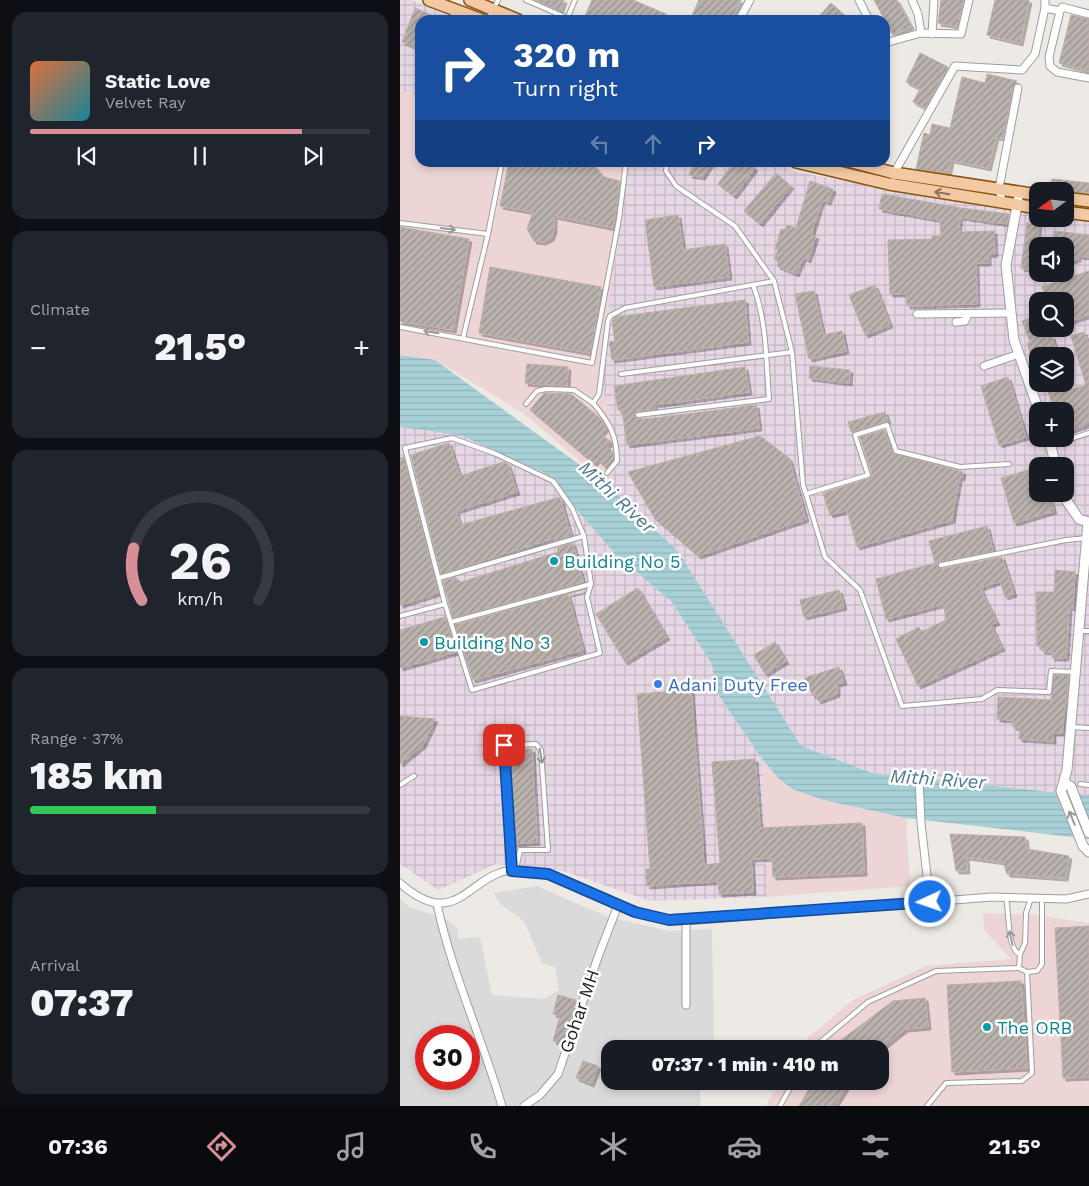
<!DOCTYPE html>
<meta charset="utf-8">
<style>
body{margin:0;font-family:"Work Sans",sans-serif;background:#20242c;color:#f1f3f6;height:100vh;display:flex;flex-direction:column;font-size:19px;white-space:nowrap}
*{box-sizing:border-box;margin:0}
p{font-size:16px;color:#9ea1a6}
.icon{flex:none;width:28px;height:28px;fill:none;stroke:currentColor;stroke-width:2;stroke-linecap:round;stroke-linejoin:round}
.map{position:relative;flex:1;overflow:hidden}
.side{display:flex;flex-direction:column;gap:12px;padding:12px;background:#0d0f14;width:400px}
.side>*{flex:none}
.hud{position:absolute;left:15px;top:15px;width:475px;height:152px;border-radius:15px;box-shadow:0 2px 8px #0003;background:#1a4fa0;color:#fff;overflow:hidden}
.needle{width:32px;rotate:255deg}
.fabs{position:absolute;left:629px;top:182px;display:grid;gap:10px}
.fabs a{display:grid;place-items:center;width:45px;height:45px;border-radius:10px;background:#171b24;box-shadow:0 2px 8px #0003;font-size:25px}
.speed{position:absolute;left:15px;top:1025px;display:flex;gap:10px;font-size:25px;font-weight:700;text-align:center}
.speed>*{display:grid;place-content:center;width:65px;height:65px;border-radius:50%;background:#171b24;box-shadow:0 2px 8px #0003;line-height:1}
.speed .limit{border:8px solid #d22;background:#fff;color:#111}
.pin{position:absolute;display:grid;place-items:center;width:42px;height:42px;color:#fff;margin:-21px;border-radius:10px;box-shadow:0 2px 8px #0006}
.me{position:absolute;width:55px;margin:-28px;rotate:267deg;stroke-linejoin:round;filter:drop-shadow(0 0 4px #0008)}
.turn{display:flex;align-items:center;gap:18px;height:105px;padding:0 15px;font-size:22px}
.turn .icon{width:65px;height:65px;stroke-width:2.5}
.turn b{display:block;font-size:35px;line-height:42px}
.lanes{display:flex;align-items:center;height:48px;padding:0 15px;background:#0003;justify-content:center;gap:25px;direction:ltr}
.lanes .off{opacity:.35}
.big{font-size:38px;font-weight:800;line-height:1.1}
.side .tile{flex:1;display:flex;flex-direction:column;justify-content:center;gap:8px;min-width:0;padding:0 18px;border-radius:15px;background:#20242c}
.side .dial{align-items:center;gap:0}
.dial svg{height:130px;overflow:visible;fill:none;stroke:#363941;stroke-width:7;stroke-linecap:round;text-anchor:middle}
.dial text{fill:#f1f3f6;stroke:none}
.song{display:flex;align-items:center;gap:15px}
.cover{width:60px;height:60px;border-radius:8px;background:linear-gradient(135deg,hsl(20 70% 55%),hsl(190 70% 35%))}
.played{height:5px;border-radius:2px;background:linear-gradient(90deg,#d78e97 80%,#363941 80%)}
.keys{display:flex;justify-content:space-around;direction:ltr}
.heat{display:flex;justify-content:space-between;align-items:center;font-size:28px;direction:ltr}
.charge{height:8px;border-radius:4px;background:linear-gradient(90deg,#34c759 37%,#363941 0)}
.trip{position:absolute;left:201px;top:1040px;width:288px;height:50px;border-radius:15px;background:#171b24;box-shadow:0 2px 8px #0003;font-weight:800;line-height:50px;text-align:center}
.tab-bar{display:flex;height:80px;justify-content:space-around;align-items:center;background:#090b0e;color:#9ea1a6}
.tab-bar .icon{width:35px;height:35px}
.tab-bar .current{color:#d78e97}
.tab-bar b{font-size:22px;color:#f1f3f6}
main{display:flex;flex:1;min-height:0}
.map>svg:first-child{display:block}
.residential{fill:#dbdada;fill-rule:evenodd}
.commercial{fill:#edd5d6}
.industrial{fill:url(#industrial-grid);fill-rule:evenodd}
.water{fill:url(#water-rules)}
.building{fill:url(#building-hatch);stroke:#bdafa8;filter:url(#shadow)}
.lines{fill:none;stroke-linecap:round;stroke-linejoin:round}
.service-casing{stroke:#9e9e9e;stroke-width:6}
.minor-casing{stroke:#9e9e9e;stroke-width:9}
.tertiary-casing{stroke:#9e9e9e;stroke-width:11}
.primary-casing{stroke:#88540e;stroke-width:14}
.service{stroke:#fff;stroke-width:4}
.minor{stroke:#fff;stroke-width:7}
.tertiary{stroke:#fff;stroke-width:9}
.primary{stroke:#f3c9a4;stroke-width:11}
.oneway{stroke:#887360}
.oneway2{stroke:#999}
.route-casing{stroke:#114b97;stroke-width:12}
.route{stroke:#1a73e8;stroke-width:9}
.culture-dot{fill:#0f9aa8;stroke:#fff;stroke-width:2}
.shop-dot{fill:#3f7fe0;stroke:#fff;stroke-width:2}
.labels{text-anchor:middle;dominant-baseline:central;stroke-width:5;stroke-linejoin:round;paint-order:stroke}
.culture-label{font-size:18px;fill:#0d838f;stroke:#fff;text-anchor:start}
.shop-label{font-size:18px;fill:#366cbe;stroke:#fff;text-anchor:start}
.street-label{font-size:18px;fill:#1d1d1d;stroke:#fff}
.water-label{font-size:19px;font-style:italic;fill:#4c7894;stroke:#fff}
</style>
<main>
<section class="side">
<div class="tile">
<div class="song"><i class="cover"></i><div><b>Static Love</b><p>Velvet Ray</p></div></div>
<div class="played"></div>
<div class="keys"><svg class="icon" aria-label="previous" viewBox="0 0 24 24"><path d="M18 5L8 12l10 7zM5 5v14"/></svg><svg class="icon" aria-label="pause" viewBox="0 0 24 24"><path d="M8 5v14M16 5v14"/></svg><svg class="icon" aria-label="next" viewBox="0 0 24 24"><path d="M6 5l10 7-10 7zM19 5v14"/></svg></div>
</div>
<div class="tile"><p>Climate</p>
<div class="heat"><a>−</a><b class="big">21.5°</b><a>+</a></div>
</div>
<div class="tile dial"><svg viewBox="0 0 100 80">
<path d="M14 69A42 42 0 1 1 86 69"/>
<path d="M14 69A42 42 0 0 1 9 37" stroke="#d78e97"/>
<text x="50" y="56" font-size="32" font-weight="700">26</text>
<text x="50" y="72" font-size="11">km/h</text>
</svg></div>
<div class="tile"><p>Range · 37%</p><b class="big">185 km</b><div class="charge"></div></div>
<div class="tile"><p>Arrival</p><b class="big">07:37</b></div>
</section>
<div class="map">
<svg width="689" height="1106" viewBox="0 0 689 1106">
<defs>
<pattern id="industrial-grid" width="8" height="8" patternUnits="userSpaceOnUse" patternTransform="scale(1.25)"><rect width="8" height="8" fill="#e6d7e4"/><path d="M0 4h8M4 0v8" fill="none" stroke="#c5b8c3"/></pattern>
<pattern id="water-rules" width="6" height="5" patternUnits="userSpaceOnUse" patternTransform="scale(1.25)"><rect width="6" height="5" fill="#a8d1d7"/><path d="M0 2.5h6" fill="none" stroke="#90b3b8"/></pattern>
<pattern id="building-hatch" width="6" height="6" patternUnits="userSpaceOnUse" patternTransform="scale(1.25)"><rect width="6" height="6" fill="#bab2ad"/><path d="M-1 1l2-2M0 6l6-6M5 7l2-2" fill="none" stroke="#97908c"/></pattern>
<filter id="shadow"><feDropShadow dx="3" dy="3" stdDeviation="0" flood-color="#0004"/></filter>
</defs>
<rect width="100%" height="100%" fill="#ede9e4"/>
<path class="residential" d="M 137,886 L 208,917 L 269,931 L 312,929 L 314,1049 L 210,1049 L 210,1081 L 299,1081 L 301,1106 L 0,1106 L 0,898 L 9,907 L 46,919 L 57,928 L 58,939 L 80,937 L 92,995 L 144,999 L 159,990 L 155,967 L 142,963 L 124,921 L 99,903 L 94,893 ZM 26,1036 L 69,1036 L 69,1079 L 26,1079 Z"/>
<g class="commercial">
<polygon points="0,91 20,96 20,162 215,162 228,170 199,373 221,459 207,484 122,412 35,360 0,355"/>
<polygon points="362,759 378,778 392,789 423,800 506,818 510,886 367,897"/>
<polygon points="583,913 635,915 689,923 689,1106 366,1106 379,1081 480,1081 480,1049 395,1049 453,1000 526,966 611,959 584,930"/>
</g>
<g class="industrial">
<polygon points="0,0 12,0 57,20 20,20 20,96 0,91"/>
<path d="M 215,163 L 376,163 L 396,172 L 637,215 L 638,219 L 689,220 L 689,796 L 472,773 L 400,746 L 277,550 L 207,484 L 221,459 L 199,373 L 228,171 ZM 638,246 L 665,246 L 665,274 L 638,274 ZM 638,301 L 665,301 L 665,329 L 638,329 ZM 638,356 L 665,356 L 665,384 L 638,384 ZM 638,411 L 665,411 L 665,439 L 638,439 ZM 638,466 L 665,466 L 665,494 L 638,494 Z"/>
<polygon points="0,427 60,434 145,473 216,555 271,601 312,664 315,690 362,759 367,897 250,901 163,871 96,864 38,890 0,864"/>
</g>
<polygon class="water" points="0,355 35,360 206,484 277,550 401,746 472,773 689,796 689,839 506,818 423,800 392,789 378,778 362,759 315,690 312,664 271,601 216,555 145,473 60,435 0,427"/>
<g class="building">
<polygon points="135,0 164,0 160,11"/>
<polygon points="192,0 233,0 266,14 264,20 183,20"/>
<polygon points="299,0 341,0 331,20 290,20"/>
<polygon points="474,0 497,0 511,26 493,35"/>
<polygon points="541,0 564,0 557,26 538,23"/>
<polygon points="595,0 629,0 620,43 587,35"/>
<polygon points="431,3 450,20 416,20"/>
<polygon points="15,8 43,20 20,20 20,49 2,42"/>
<polygon points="671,15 689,19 689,71 659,63"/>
<polygon points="520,53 548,67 525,108 513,102 520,89 506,82"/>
<polygon points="587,74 617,81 613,87 603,138 596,137 588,168 551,160 548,174 516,169 524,133 530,135 532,124 550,128 562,77 585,83"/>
<polygon points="109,162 191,162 204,177 220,181 213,228 154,216 154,230 151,238 143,242 134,241 127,229 133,212 100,206"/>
<polygon points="294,162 312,162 302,177 289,175"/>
<polygon points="334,162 347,162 355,168 334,196 318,184"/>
<polygon points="376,173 391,186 360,224 344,211"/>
<polygon points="652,179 689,183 689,193 651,191"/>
<polygon points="410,181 433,189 428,202 422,200 411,235 416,236 408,260 403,258 396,274 377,266 379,261 374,259 378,250 375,249 381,229 386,230 387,225 396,228"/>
<polygon points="482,194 561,208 609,214 607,224 560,217 558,232 594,231 595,254 588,255 588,263 576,263 577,304 507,306 506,294 490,294 488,240 532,239 532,236 541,236 540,220 479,209"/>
<polygon points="278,215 283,250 325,244 329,277 254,287 245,220"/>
<polygon points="627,223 639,224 634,270 621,268"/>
<polygon points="0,227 69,239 53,330 0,321"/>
<polygon points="654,231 689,235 689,257 678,256 678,259 665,263 665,246 652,246"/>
<polygon points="90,267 201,287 190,353 79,333"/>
<polygon points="689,271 689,315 665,323 665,301 647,301 642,287"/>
<polygon points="475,285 490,325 465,335 449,295"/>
<polygon points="414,291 423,335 442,331 446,351 409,359 395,294"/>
<polygon points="345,300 348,342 212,360 209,342 215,341 212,321 215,317"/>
<polygon points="635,316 638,329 640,329 644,338 652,336 657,353 638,356 632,360 627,343 630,342 622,321"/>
<polygon points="684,332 689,346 689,421 685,421 686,425 665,432 665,411 654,411 646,384 667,384 669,390 686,385 671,336"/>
<polygon points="127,364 168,367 167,386 125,383"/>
<polygon points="410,366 450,370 449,383 409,378"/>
<polygon points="345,367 349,392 254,405 255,409 237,411 234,416 238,419 256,418 356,405 359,428 227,445 222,410 218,410 214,386"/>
<polygon points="608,377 626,437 599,445 581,386"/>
<polygon points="144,393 171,394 200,418 206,428 201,434 211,442 207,446 213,452 213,458 205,467 197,460 194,464 130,410"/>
<polygon points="485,412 488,421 451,432 448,422"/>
<polygon points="484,430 492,453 563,472 562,477 559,479 552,520 457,547 447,510 430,515 423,493 470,478 472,474 460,437"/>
<polygon points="360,436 389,458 406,519 298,556 255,519 228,472"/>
<polygon points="49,443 60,476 103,462 108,464 117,492 56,511 60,525 160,497 171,536 155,541 154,538 41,574 11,455"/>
<polygon points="4,457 38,593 0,605 0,458"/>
<polygon points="638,467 638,494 648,494 654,511 614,523 601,478"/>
<polygon points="587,526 593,551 540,561 537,565 542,569 602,557 614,594 605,597 600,581 580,588 597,622 591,625 602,648 518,686 496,639 519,627 521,632 546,620 544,604 486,619 476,579 535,563 529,541"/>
<polygon points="173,543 183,582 53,618 43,581 56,577 58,583 158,552 157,548"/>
<polygon points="655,570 675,572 673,608 669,607 666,658 652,658 652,652 642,651 642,647 637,646 636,592 654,592"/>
<polygon points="238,588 267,637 225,662 196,614"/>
<polygon points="185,589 168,594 183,650 73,680 55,625"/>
<polygon points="439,590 444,607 404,617 400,600"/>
<polygon points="45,617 56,652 0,668 0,630"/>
<polygon points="375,642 386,661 365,674 354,655"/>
<polygon points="439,667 444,682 437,684 437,694 418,701 416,694 413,696 405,678"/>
<polygon points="654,675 669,675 662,733 653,733 653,741 619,739 620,728 613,727 613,720 597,719 598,697 651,700"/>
<polygon points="291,690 304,865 320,863 312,762 355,759 360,828 462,823 464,873 373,877 372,858 351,859 353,892 319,894 318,881 247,886 246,869 250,869 237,694"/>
<polygon points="0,716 35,719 23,745 0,764"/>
<polygon points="132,749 137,842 113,844 109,750"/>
<polygon points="550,834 625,837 627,849 669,856 665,878 607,874 603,862 566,857 567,871 556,871"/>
<polygon points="689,926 689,1077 663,1078 655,928"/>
<polygon points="621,981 627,1068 552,1072 547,985"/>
<polygon points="158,995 176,1000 163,1044 153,1041 160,1016 153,1014"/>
<polygon points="525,998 528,1027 505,1029 480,1049 434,1049 437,1043 493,1001"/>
<polygon points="183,1061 198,1066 191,1084 176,1078"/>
<polygon points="414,1081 450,1081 434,1106 399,1106"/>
</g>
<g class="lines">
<defs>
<g id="service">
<polyline points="126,0 167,18"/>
<polyline points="167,19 175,0"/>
<polyline points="51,20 54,12"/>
<polyline points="88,20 98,0"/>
<polyline points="267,162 266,171 276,186 335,226 374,281 392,352 403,485 406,494 425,557 460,590 502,706 582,699 597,690 649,692 651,671 675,672"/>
<polyline points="0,223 88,234 63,338"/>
<polyline points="88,234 102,162"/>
<polyline points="0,327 192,363 219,219 226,162"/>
<polyline points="221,374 392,352"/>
<path d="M 193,403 C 209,422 217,435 217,461 L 207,473"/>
<polyline points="126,404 137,391 146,389 174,390 193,403 199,394 208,321 210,316 225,308 374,281"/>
<path d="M 238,415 L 369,399 C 366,361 367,321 353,285"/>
<polyline points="651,445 689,433"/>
<polyline points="406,494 468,475 455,435 487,425 496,451 560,467 609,464"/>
<polyline points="541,565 666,540 687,538"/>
<polyline points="39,578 184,536"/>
<polyline points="0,616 45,604 5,448 52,438 94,453 153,481 172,508 184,536 191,584 187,597 200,653 72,690 45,604"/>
<polyline points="51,622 191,584"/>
<polyline points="679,631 689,631"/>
<polyline points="671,727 689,728"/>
<polyline points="680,784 689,785"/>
<polyline points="0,785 14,776"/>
<polyline points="111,871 105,745 136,744 141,750 148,850 120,850 116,870"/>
<path d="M 606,897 C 609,910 607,951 620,954 L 625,943 L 626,913 L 631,898"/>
<polyline points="619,968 620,954"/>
<polyline points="627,972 637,971 642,964 642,899"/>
<polyline points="412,1049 468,1002 536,971 619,968 627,972 632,1073 622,1081 546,1083 527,1106"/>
<polyline points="380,1106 394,1081"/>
</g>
<g id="minor">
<polyline points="459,0 469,20"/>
<polyline points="512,0 518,14 521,33"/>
<polyline points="645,8 660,11 662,7 689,14"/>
<polyline points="660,11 649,57 650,66 657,72 689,78"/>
<polyline points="339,20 350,0"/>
<polyline points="532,34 534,0"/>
<polyline points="485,43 521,33 561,34 569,0"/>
<polyline points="493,175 555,66 622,70 635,54 645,8 645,0"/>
<polyline points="602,201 599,188 618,88"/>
<polyline points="517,314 611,313"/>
<polyline points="556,322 565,321 568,314"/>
<polyline points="584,366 619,354"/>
<polyline points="519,779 521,823 530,902"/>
<path d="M 0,883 C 60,936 70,867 119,870 C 178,875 224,919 286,921 L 592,897 L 666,899 L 689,894"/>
<path d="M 37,904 C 52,974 82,1038 102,1106"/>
<polyline points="286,1005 286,921"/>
<polyline points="124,1106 140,1095 158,1074 198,957 218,905"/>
</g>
<g id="tertiary">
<polyline points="618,200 606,265 614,340 639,411"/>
<polyline points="649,439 656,466"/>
<polyline points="662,494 679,519 688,522 667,770 661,791 683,846 689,852"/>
<polyline points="664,782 671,787 689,833"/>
</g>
<g id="primary">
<polyline points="29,0 82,20"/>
<polyline points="70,0 118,20"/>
<polyline points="396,162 489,184 638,208"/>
<polyline points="452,162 494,173 638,195"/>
<polyline points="665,198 689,201"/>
<polyline points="665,212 689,215"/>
</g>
</defs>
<use href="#service" class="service-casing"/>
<use href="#minor" class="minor-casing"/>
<use href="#tertiary" class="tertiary-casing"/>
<use href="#primary" class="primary-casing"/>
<use href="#service" class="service"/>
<use href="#minor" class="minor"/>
<use href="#tertiary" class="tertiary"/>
<use href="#primary" class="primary"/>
</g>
<defs><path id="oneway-shaft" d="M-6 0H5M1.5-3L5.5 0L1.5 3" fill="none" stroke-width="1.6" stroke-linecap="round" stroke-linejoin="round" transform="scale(1.25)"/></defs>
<use class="oneway" href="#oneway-shaft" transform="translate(542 193) rotate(-171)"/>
<g class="oneway2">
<use href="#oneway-shaft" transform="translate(48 229) rotate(7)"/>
<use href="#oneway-shaft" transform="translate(31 332) rotate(-170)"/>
<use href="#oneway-shaft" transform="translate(141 756) rotate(81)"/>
<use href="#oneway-shaft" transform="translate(672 818) rotate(-112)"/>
<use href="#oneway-shaft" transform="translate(611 938) rotate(-102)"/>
</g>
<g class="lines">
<defs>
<polyline id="route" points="104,745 112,871 148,874 235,912 269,920 530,902"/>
</defs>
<use href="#route" class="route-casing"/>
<use href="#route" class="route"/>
</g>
<g class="culture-dot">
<circle cx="154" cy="561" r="5"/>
<circle cx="24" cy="642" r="5"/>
<circle cx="587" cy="1027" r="5"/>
</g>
<circle class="shop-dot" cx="258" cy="684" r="5"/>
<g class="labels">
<g class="culture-label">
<text x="164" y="561">Building No 5</text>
<text x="34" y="642">Building No 3</text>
<text x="597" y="1027">The ORB</text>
</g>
<g class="shop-label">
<text x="268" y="684">Adani Duty Free</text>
</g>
<g class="street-label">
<text transform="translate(179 1011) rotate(-71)">Gohar MH</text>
</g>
<g class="water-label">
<text transform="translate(217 497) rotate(43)">Mithi River</text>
<text transform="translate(538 779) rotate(4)">Mithi River</text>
</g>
</g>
</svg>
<div class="fabs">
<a><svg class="needle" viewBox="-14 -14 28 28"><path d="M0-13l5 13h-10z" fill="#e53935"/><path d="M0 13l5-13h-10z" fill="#9ea1a6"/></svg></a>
<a><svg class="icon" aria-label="sound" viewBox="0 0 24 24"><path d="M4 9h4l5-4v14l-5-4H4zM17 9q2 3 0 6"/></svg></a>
<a><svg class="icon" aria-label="search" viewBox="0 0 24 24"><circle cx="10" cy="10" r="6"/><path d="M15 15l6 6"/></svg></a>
<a><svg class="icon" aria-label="layers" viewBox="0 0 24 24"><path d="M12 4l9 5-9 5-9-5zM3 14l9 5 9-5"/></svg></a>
<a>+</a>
<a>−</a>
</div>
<div class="speed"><div class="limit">30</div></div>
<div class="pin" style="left:104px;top:745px;background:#d93025"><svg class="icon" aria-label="arrive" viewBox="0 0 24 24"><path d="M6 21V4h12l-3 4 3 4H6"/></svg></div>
<svg class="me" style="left:530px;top:902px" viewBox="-20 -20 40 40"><circle r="17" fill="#1a73e8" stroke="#fff" stroke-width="3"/><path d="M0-11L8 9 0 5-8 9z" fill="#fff"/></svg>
<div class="trip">07:37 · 1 min · 410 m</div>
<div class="hud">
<div class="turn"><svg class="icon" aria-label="right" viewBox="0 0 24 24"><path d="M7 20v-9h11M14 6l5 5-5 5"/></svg><div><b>320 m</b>Turn right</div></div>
<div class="lanes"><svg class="icon off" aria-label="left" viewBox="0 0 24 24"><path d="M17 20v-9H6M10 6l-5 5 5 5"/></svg><svg class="icon off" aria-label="ahead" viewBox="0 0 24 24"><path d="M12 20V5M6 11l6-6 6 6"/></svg><svg class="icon" aria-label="right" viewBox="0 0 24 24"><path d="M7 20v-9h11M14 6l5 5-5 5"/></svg></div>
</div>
</div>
</main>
<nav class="tab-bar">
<b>07:36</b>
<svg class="icon current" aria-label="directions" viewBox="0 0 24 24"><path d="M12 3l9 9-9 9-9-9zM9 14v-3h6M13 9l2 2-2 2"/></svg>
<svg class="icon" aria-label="music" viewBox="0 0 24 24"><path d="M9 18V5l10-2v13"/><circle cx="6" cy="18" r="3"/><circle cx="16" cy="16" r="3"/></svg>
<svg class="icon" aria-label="phone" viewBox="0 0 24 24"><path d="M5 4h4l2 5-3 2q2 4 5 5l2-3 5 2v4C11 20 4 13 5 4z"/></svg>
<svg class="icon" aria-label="climate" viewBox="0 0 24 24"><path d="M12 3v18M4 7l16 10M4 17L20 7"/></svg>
<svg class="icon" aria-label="car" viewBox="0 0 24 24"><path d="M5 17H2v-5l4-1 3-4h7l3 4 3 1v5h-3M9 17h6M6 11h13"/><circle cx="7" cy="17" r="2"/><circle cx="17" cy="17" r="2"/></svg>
<svg class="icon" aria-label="filters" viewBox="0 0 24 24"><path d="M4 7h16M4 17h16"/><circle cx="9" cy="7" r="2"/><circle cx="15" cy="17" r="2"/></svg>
<b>21.5°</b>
</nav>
